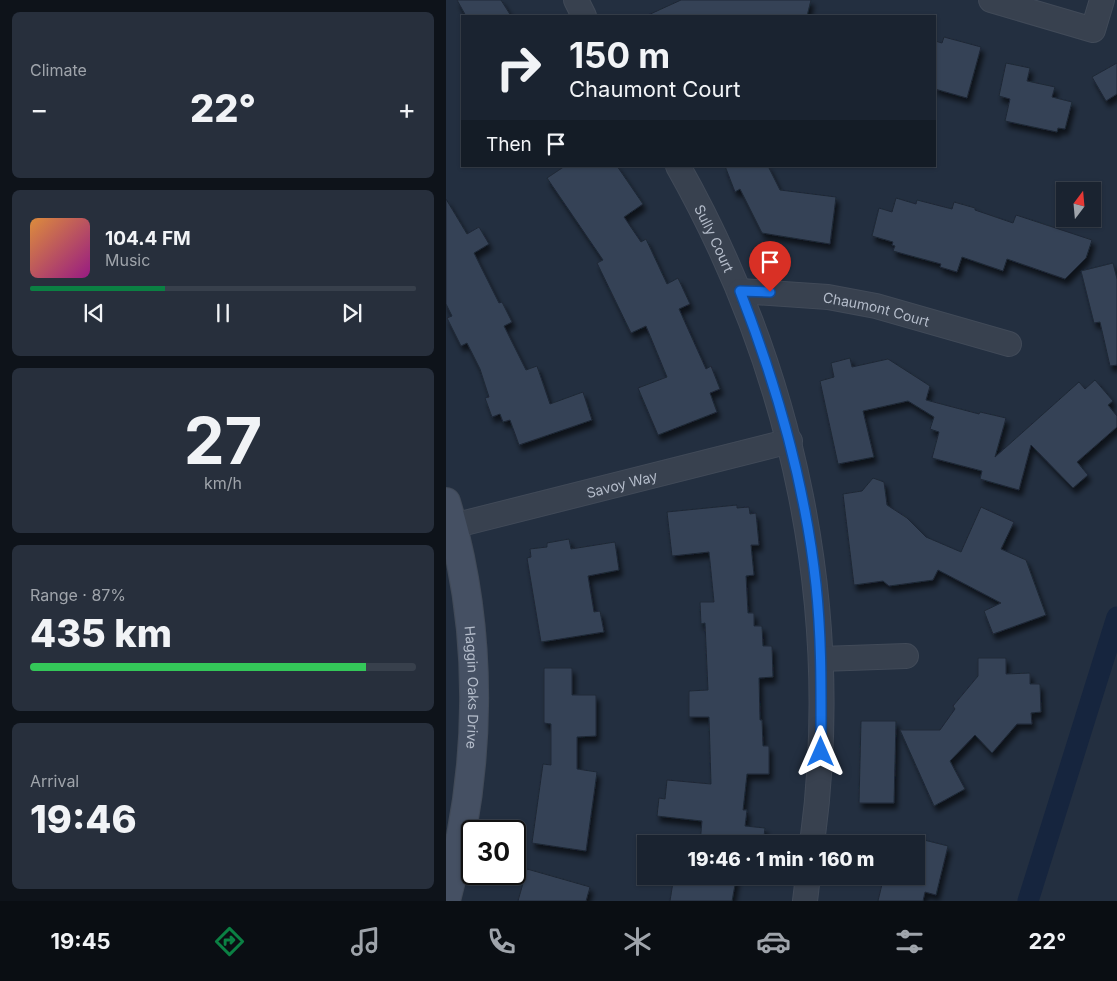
<!DOCTYPE html>
<meta charset="utf-8">
<style>
body{margin:0;font-family:Inter,sans-serif;background:#272f3c;color:#f1f3f6;height:100vh;display:flex;flex-direction:column;font-size:19px;white-space:nowrap}
*{box-sizing:border-box;margin:0}
p{font-size:16px;color:#9fa4ab}
.icon{flex:none;width:28px;height:28px;fill:none;stroke:currentColor;stroke-width:2;stroke-linecap:round;stroke-linejoin:round}
.map{position:relative;flex:1;overflow:hidden}
.side{display:flex;flex-direction:column;gap:12px;padding:12px;background:#0e131a;width:446px}
.side>*{flex:none}
.banner{position:absolute;left:15px;top:15px;width:475px;height:152px;border-radius:0px;box-shadow:0 1px 4px #0004,0 0 0 1px #38404c;background:#1a2330;color:#f1f3f6;overflow:hidden}
.needle{width:32px;rotate:16deg}
.buttons{position:absolute;left:610px;top:182px;display:grid;gap:10px}
.buttons a{display:grid;place-items:center;width:45px;height:45px;border-radius:0px;background:#1a2330;box-shadow:0 1px 4px #0004,0 0 0 1px #38404c;font-size:25px}
.speed{position:absolute;left:15px;top:820px;display:flex;gap:10px;font-size:25px;font-weight:700;text-align:center}
.speed>*{display:grid;place-content:center;width:65px;height:65px;border-radius:50%;background:#1a2330;box-shadow:0 1px 4px #0004,0 0 0 1px #38404c;line-height:1}
.speed .limit{border:2px solid #111;border-radius:8px;background:#fff;color:#111}
.pin{position:absolute;display:grid;place-items:center;width:42px;height:42px;color:#fff;margin:-51px -21px;border-radius:50% 50% 50% 0;rotate:-45deg;box-shadow:0 0 5px #0007}
.pin .icon{rotate:45deg}
.me{position:absolute;width:55px;margin:-28px;rotate:0deg;stroke-linejoin:round;filter:drop-shadow(0 0 4px #0008)}
.turn{display:flex;align-items:center;gap:18px;height:105px;padding:0 25px;font-size:22px}
.turn .icon{width:65px;height:65px;stroke-width:2.5}
.turn b{display:block;font-size:35px;line-height:42px}
.then{display:flex;align-items:center;height:48px;padding:0 25px;background:#0003;gap:10px;font-size:19px}
.big{font-size:38px;font-weight:800;line-height:1.1}
.side .widget{flex:1;display:flex;flex-direction:column;justify-content:center;gap:8px;min-width:0;padding:0 18px;border-radius:8px;background:#272f3c}
.side .dial{align-items:center;gap:0}
.dial b{font-size:65px;line-height:1}
.song{display:flex;align-items:center;gap:15px}
.cover{width:60px;height:60px;border-radius:8px;background:linear-gradient(135deg,hsl(30 70% 55%),hsl(310 70% 35%))}
.played{height:5px;border-radius:2px;background:linear-gradient(90deg,#0b8043 35%,#38404c 35%)}
.keys{display:flex;justify-content:space-around;direction:ltr}
.heat{display:flex;justify-content:space-between;align-items:center;font-size:28px;direction:ltr}
.charge{height:8px;border-radius:4px;background:linear-gradient(90deg,#34c759 87%,#38404c 0)}
.trip{position:absolute;left:191px;top:835px;width:288px;height:50px;border-radius:0px;background:#1a2330;box-shadow:0 1px 4px #0004,0 0 0 1px #38404c;font-weight:800;line-height:50px;text-align:center}
.dock{display:flex;height:80px;justify-content:space-around;align-items:center;background:#0a0e13;color:#9fa4ab}
.dock .icon{width:35px;height:35px}
.dock .selected{color:#0b8043}
.dock b{font-size:22px;color:#f1f3f6}
main{display:flex;flex:1;min-height:0}
.map>svg:first-child{display:block}
.lines{fill:none;stroke-linecap:round;stroke-linejoin:round}
.canal{stroke:#16253e;stroke-width:21}
.building{fill:#354356;stroke:#1f2836;filter:url(#shadow)}
.street-casing{stroke:#414a58;stroke-width:26}
.secondary-casing{stroke:#414a58;stroke-width:30}
.street{stroke:#38414f;stroke-width:24}
.secondary{stroke:#455063;stroke-width:28}
.route-casing{stroke:#114b97;stroke-width:12}
.route{stroke:#1a73e8;stroke-width:9}
.labels{text-anchor:middle;dominant-baseline:central;stroke-width:5;stroke-linejoin:round;paint-order:stroke}
.street-label{font-size:14px;fill:#b4bcca;stroke:#1d2634}
</style>
<main>
<section class="side">
<div class="widget"><p>Climate</p>
<div class="heat"><a>−</a><b class="big">22°</b><a>+</a></div>
</div>
<div class="widget">
<div class="song"><i class="cover"></i><div><b>104.4 FM</b><p>Music</p></div></div>
<div class="played"></div>
<div class="keys"><svg class="icon" aria-label="previous" viewBox="0 0 24 24"><path d="M18 5L8 12l10 7zM5 5v14"/></svg><svg class="icon" aria-label="pause" viewBox="0 0 24 24"><path d="M8 5v14M16 5v14"/></svg><svg class="icon" aria-label="next" viewBox="0 0 24 24"><path d="M6 5l10 7-10 7zM19 5v14"/></svg></div>
</div>
<div class="widget dial"><b>27</b><p>km/h</p></div>
<div class="widget"><p>Range · 87%</p><b class="big">435 km</b><div class="charge"></div></div>
<div class="widget"><p>Arrival</p><b class="big">19:46</b></div>
</section>
<div class="map">
<svg width="671" height="901" viewBox="0 0 671 901">
<defs>
<filter id="shadow"><feDropShadow dx="3" dy="5.5" stdDeviation="2.5" flood-color="#0009"/></filter>
</defs>
<rect width="100%" height="100%" fill="#232f40"/>
<g class="lines">
<polyline class="canal" points="582,901 671,617"/>
</g>
<g class="building">
<polygon points="11,0 55,0 65,16 20,16"/>
<polygon points="235,0 365,0 361,16 200,16"/>
<polygon points="498,37 535,47 521,98 489,89 489,41 496,43"/>
<polygon points="560,63 584,68 581,81 609,87 606,97 626,102 619,129 612,128 611,132 559,121 564,99 553,96"/>
<polygon points="671,63 671,94 660,101 646,77"/>
<polygon points="119,166 171,166 197,204 178,217 195,242 200,239 221,284 232,278 244,304 233,309 260,369 265,366 274,389 264,393 271,412 212,435 192,388 221,377 200,326 185,333 151,263 157,260 101,178"/>
<polygon points="279,166 322,166 334,190 390,197 384,244 316,233 294,189 289,192"/>
<polygon points="450,198 470,204 471,200 506,209 508,202 529,208 529,210 567,223 570,215 646,240 640,258 619,279 561,259 557,271 516,257 511,272 494,267 495,264 447,251 449,246 446,245 447,242 426,236 433,208 446,212"/>
<polygon points="0,199 21,234 33,227 43,244 28,253 53,303 56,302 66,322 58,326 80,370 91,366 104,404 137,392 146,420 73,445 64,420 57,422 54,414 46,417 39,398 43,397 34,369 21,343 15,346 1,318 6,316 0,304"/>
<polygon points="667,263 671,279 671,365 664,366 654,322 648,323 635,271"/>
<polygon points="404,358 406,367 442,359 484,386 480,400 533,414 534,412 560,418 549,457 633,382 639,389 649,380 667,401 662,405 671,416 671,427 631,462 642,475 627,488 585,445 573,490 534,479 536,471 486,458 493,432 484,429 488,417 462,401 417,411 428,457 392,464 374,381 388,377 385,363"/>
<polygon points="427,478 438,482 441,505 461,518 480,537 515,552 535,507 568,522 555,549 580,560 600,615 547,634 538,611 555,603 492,570 487,580 443,586 437,581 408,585 397,494 416,491"/>
<polygon points="291,505 291,508 303,507 304,514 310,513 313,545 305,545 308,575 300,576 302,613 308,613 308,626 316,626 317,646 326,646 327,677 313,678 314,720 316,720 317,746 323,746 323,774 301,774 297,810 301,810 299,826 319,828 317,844 254,844 256,821 211,816 213,798 219,799 221,780 265,784 263,717 243,717 243,691 262,690 259,623 255,624 254,602 268,602 263,552 226,556 221,512"/>
<polygon points="123,539 125,549 169,542 173,570 142,576 148,612 154,611 158,632 95,642 81,558 85,557 84,549 101,547 101,543"/>
<polygon points="532,658 560,658 560,674 584,673 584,684 594,684 595,712 585,713 586,724 571,724 546,753 529,735 504,761 519,789 488,806 454,730 494,730 509,709 507,706 532,676"/>
<polygon points="98,668 126,668 126,695 150,695 150,736 131,737 131,769 151,772 140,851 86,843 97,764 105,765 105,724 98,723"/>
<polygon points="415,721 450,721 448,803 413,803"/>
<polygon points="470,838 502,846 490,895 479,892 477,901 432,901 438,876 470,876"/>
<polygon points="81,869 144,887 140,901 72,901"/>
<polygon points="228,876 275,876 290,879 286,901 224,901"/>
</g>
<g class="lines">
<defs>
<g id="street">
<polyline points="130,0 138,16"/>
<polyline points="545,0 647,30 656,0"/>
<path id="s1" d="M 232,166 C 348,372 398,609 366,844"/>
<path id="s2" d="M 294,291 L 382,297 L 430,306 L 563,344"/>
<path id="s3" d="M 7,526 L 344,441"/>
<polyline points="375,659 460,656"/>
<polyline points="359,901 362,876"/>
</g>
<g id="secondary">
<path id="s4" d="M 0,502 C 39,632 36,771 0,900"/>
</g>
</defs>
<use href="#street" class="street-casing"/>
<use href="#secondary" class="secondary-casing"/>
<use href="#street" class="street"/>
<use href="#secondary" class="secondary"/>
</g>
<g class="lines">
<defs>
<path id="route" d="M 324,292 L 294,291 C 331,386 359,483 370,585 C 376,641 375,696 375,752"/>
</defs>
<use href="#route" class="route-casing"/>
<use href="#route" class="route"/>
</g>
<g class="labels">
<g class="street-label">
<text stroke="none"><textPath href="#s1" startOffset="81">Sully Court</textPath></text>
<text stroke="none"><textPath href="#s2" startOffset="138">Chaumont Court</textPath></text>
<text stroke="none"><textPath href="#s3" startOffset="174">Savoy Way</textPath></text>
<text stroke="none"><textPath href="#s4" startOffset="188">Haggin Oaks Drive</textPath></text>
</g>
</g>
</svg>
<div class="buttons">
<a><svg class="needle" viewBox="-14 -14 28 28"><path d="M0-13l5 13h-10z" fill="#e53935"/><path d="M0 13l5-13h-10z" fill="#9fa4ab"/></svg></a>
</div>
<div class="speed"><div class="limit">30</div></div>
<div class="pin" style="left:324px;top:292px;background:#d93025"><svg class="icon" aria-label="arrive" viewBox="0 0 24 24"><path d="M6 21V4h12l-3 4 3 4H6"/></svg></div>
<svg class="me" style="left:375px;top:752px" viewBox="-20 -20 40 40"><path d="M0-17L14 15 0 8-14 15z" fill="#1a73e8" stroke="#fff" stroke-width="4"/></svg>
<div class="trip">19:46 · 1 min · 160 m</div>
<div class="banner">
<div class="turn"><svg class="icon" aria-label="right" viewBox="0 0 24 24"><path d="M7 20v-9h11M14 6l5 5-5 5"/></svg><div><b>150 m</b>Chaumont Court</div></div>
<div class="then">Then<svg class="icon" aria-label="arrive" viewBox="0 0 24 24"><path d="M6 21V4h12l-3 4 3 4H6"/></svg></div>
</div>
</div>
</main>
<nav class="dock">
<b>19:45</b>
<svg class="icon selected" aria-label="directions" viewBox="0 0 24 24"><path d="M12 3l9 9-9 9-9-9zM9 14v-3h6M13 9l2 2-2 2"/></svg>
<svg class="icon" aria-label="music" viewBox="0 0 24 24"><path d="M9 18V5l10-2v13"/><circle cx="6" cy="18" r="3"/><circle cx="16" cy="16" r="3"/></svg>
<svg class="icon" aria-label="phone" viewBox="0 0 24 24"><path d="M5 4h4l2 5-3 2q2 4 5 5l2-3 5 2v4C11 20 4 13 5 4z"/></svg>
<svg class="icon" aria-label="climate" viewBox="0 0 24 24"><path d="M12 3v18M4 7l16 10M4 17L20 7"/></svg>
<svg class="icon" aria-label="car" viewBox="0 0 24 24"><path d="M5 17H2v-5l4-1 3-4h7l3 4 3 1v5h-3M9 17h6M6 11h13"/><circle cx="7" cy="17" r="2"/><circle cx="17" cy="17" r="2"/></svg>
<svg class="icon" aria-label="filters" viewBox="0 0 24 24"><path d="M4 7h16M4 17h16"/><circle cx="9" cy="7" r="2"/><circle cx="15" cy="17" r="2"/></svg>
<b>22°</b>
</nav>
